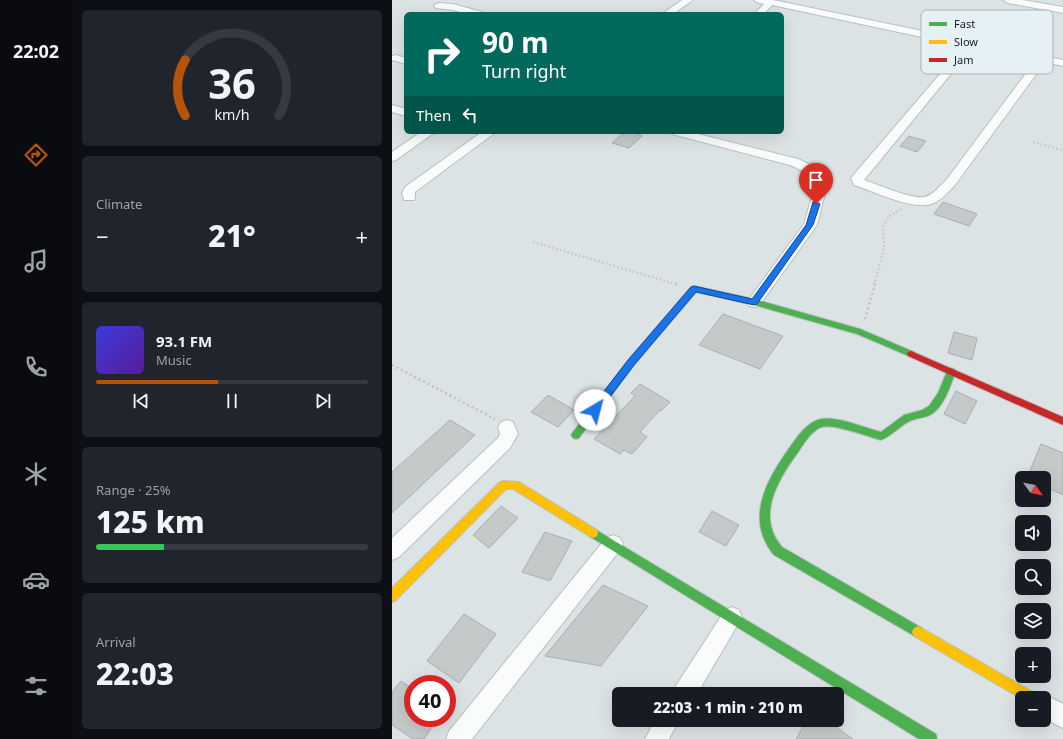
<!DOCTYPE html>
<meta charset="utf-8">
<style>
body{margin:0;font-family:"Noto Sans",sans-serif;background:#20242c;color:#f1f3f6;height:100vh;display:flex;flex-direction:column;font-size:15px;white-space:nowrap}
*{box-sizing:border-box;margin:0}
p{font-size:13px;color:#9ea1a6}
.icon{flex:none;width:22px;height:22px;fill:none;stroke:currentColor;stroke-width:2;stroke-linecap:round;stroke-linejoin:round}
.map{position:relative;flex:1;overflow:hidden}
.details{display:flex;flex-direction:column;gap:10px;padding:10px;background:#0d0f14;width:320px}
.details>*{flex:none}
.banner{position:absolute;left:12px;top:12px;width:380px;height:122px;border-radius:6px;box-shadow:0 4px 16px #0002;background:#00695c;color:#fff;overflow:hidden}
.needle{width:26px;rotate:123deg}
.fabs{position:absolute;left:623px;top:471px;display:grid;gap:8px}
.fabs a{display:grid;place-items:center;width:36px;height:36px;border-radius:6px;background:#171b24;box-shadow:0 4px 16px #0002;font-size:20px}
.speed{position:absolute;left:12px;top:675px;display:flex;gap:8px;font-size:20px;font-weight:700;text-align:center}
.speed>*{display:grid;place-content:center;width:52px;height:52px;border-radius:50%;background:#171b24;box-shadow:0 4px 16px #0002;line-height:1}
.speed .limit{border:6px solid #d22;background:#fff;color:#111}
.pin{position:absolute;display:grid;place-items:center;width:34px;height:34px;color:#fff;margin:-41px -17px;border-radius:50% 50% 50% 0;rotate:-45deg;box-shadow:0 0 4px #0007}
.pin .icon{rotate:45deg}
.me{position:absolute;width:44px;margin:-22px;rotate:37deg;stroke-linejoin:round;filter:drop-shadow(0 0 3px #0008)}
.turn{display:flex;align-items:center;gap:14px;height:84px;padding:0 12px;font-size:18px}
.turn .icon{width:52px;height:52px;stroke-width:2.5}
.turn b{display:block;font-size:28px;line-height:34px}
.then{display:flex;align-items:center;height:38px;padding:0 12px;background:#0003;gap:8px;font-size:15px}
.big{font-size:30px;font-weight:800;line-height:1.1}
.details .card{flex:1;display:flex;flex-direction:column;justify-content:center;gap:6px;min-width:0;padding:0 14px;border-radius:6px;background:#20242c}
.details .dial{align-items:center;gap:0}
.dial svg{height:104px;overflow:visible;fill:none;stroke:#363941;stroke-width:7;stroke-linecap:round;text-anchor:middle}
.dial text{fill:#f1f3f6;stroke:none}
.song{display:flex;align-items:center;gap:12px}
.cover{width:48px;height:48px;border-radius:6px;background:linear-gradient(135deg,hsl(240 70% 55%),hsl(270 70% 35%))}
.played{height:4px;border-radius:2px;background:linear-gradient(90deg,#b45309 45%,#363941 45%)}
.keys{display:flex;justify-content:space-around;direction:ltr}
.heat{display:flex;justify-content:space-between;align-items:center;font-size:22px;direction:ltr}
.charge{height:6px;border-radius:3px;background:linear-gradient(90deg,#34c759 25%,#363941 0)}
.trip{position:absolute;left:220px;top:687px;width:232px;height:40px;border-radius:6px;background:#171b24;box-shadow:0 4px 16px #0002;font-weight:800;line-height:40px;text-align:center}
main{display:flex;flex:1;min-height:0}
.tab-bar{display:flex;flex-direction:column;width:72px;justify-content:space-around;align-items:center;background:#090b0e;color:#9ea1a6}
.tab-bar .icon{width:28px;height:28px}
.tab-bar .current{color:#b45309}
.tab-bar b{font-size:18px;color:#f1f3f6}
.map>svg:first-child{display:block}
.building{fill:#c4c9ca;stroke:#aaafb0}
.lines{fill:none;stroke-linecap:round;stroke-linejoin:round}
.street-casing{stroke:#babfc0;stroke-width:2}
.fast-casing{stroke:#babfc0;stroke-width:2}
.slow-casing{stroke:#babfc0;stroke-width:2}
.jam-casing{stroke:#babfc0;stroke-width:2}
.path-far1{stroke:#bfc1c2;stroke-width:2;stroke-dasharray:1.5 2.5;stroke-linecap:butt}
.path{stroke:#bfc1c2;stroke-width:2.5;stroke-dasharray:2 3;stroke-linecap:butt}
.street{fill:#fafbfb;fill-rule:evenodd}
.fast{fill:#4caf50;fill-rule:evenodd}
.slow{fill:#ffc107;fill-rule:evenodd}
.jam{fill:#c62828;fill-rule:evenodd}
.route{fill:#1a73e8;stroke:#114b97}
.key{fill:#e6f1f5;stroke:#a9b2b5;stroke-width:1}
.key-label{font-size:11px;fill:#1a1e1f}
</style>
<main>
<nav class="tab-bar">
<b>22:02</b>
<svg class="icon current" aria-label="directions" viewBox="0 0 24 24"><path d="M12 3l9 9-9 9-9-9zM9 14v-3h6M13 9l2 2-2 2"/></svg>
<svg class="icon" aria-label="music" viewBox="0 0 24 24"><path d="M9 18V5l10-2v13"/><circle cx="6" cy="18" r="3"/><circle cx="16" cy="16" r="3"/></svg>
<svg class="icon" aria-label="phone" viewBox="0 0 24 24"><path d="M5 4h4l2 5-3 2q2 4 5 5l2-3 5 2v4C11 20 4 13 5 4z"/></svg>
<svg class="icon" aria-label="climate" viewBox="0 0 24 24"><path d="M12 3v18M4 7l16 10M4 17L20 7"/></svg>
<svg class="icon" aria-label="car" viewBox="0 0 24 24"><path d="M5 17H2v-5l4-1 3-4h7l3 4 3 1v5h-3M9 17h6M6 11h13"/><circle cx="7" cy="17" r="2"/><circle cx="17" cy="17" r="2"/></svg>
<svg class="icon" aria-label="filters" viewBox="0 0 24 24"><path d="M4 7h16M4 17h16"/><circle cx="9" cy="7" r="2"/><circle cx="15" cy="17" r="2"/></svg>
</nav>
<section class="details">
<div class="card dial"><svg viewBox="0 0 100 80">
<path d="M14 69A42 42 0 1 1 86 69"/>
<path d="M14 69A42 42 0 0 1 14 26" stroke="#b45309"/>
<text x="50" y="56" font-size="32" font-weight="700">36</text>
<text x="50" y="72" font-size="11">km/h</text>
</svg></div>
<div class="card"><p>Climate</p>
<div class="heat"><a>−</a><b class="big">21°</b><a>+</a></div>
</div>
<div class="card">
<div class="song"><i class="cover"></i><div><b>93.1 FM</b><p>Music</p></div></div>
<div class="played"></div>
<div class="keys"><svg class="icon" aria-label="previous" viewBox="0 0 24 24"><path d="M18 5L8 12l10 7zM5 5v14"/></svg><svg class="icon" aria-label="pause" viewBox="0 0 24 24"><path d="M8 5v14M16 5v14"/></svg><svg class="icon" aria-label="next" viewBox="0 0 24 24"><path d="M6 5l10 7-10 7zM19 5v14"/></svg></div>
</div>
<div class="card"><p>Range · 25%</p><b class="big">125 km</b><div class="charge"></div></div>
<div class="card"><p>Arrival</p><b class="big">22:03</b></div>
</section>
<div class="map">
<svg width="671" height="739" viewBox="0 0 671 739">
<rect width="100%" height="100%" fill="#dce3e4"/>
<g class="building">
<polygon points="232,132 238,132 250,136 237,148 220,143"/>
<polygon points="517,136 534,141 525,152 508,146"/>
<polygon points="551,202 585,214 577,226 542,214"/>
<polygon points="331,314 391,336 368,369 307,345"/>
<polygon points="562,332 585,338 580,360 556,353"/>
<polygon points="248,384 278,402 269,411 268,410 248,432 255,437 240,454 232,450 228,454 202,439 243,396 239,393"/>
<polygon points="564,391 585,401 573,424 552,414"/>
<polygon points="156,395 182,410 166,427 139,412"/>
<polygon points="58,420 83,435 0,513 0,472"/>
<polygon points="649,444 671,453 671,495 652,486 652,478 635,478"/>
<polygon points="109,506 126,518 97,548 81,535"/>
<polygon points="320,511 347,525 334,546 307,532"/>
<polygon points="153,532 180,541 158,581 130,572"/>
<polygon points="211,585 256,606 209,666 153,656"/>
<polygon points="72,614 104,634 67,683 35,661"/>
<polygon points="9,681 21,689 21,718 46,718 32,739 21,739 0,725 0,692"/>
<polygon points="415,720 434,720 461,739 404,739"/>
</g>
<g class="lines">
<defs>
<g id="street">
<polygon points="290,0 301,0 281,14 270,14"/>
<path d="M 362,0 L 381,0 L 671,60 L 671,66 L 653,62 L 563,185 C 557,191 551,199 542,203 C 522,212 482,191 462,185 L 459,178 L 572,46 L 380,5 L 372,14 L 362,14 L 372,4 L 364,2 ZM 581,47 L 644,60 L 555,179 C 549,185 541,195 533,197 C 520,200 485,184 472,180 Z"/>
<polygon points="611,0 631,0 671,7 671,13 616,3"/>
<polygon points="47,3 61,4 90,12 92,14 76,14 61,10 44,8 42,6 44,4"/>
<polygon points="4,55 14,58 14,64 0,60 0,56"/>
<polygon points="0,105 14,109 14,116 0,112"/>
<polygon points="29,132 43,132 4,160 0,161 0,152"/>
<polygon points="90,132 104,132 23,192 23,197 22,200 12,200 10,193 13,187"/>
<polygon points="278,132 298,132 406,159 423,167 431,178 433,193 425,225 367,306 362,307 357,306 355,302 412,224 421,193 419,178 415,173 398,165 280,134"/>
<polygon points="115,420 121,422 126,434 118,448 7,557 0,560 0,538 106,438 108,434 106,427 109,422"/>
<polygon points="221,535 228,538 231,544 228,550 80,739 54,739 57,731 214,538"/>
<polygon points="340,607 347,610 350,617 305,694 281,694 284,686 333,610"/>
<polygon points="652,694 671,704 671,728 652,718 652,698 644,698"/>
<polygon points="263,720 287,720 277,739 253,739"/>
</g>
<g id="fast">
<polygon points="302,286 362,299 468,329 522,352 523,354 519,357 465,334 362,305 304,292 242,365 187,438 184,439 181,438 179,435 181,432 236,361 299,287"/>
<path d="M 559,368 L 562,369 L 564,371 C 558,386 552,409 536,416 C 530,418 524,418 518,421 C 507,426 500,436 489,440 C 477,437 440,423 430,427 C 420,430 412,443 407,451 C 387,478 363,516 390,547 L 530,628 L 532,632 L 530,636 L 526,638 L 382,555 C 352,519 375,479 398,447 C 406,436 415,422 429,419 C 445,416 473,428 489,432 L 512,415 L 530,410 L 537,406 L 546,393 L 556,369 Z"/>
<polygon points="201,528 544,734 545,739 527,739 197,536 196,533 197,530"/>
</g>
<g id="slow">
<polygon points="112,481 127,482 205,530 206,533 205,536 201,538 197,536 121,489 114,489 4,600 0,602 0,588 108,482"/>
<polygon points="526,626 644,694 646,698 630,698 630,699 522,636 520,632 522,628"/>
</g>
<polygon id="jam" points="519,351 671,417 671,425 516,356 515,354 516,352"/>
</defs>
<use href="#street" class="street-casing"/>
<use href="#fast" class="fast-casing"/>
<use href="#slow" class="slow-casing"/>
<use href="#jam" class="jam-casing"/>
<g class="path-far1">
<polyline points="641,142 671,150"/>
<polyline points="141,242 287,285"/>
<polyline points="482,285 492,249 491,226 498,216 509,209"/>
</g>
<g class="path">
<polyline points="283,284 287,285"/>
<polyline points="473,319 483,284"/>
<polyline points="0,365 103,419"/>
</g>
<use href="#street" class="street"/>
<use href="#fast" class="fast"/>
<use href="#slow" class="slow"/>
<use href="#jam" class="jam"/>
</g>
<polygon class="route" points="421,202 424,202 428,204 421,225 365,304 362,305 304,292 242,365 206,413 199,413 198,410 199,408 236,360 299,287 302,286 360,299 414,225"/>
<rect x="529" y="10" width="132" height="64" rx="6" class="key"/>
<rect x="537" y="22" width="18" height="4" fill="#4caf50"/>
<rect x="537" y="40" width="18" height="4" fill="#ffc107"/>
<rect x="537" y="58" width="18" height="4" fill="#c62828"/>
<g class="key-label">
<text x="562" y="28">Fast</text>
<text x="562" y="46">Slow</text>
<text x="562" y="64">Jam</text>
</g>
</svg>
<div class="fabs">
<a><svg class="needle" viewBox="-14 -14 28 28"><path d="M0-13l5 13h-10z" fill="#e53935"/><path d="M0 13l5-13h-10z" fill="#9ea1a6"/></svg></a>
<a><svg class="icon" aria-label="sound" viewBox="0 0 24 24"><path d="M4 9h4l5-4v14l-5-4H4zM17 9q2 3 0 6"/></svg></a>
<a><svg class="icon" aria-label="search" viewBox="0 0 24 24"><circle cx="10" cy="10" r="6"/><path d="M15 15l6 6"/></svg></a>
<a><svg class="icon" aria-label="layers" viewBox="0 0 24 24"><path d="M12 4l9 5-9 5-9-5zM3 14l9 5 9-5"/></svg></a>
<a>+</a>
<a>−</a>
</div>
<div class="speed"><div class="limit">40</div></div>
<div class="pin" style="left:424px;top:204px;background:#d93025"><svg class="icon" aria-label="arrive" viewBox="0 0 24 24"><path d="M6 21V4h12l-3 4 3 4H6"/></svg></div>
<svg class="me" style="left:203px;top:410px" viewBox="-20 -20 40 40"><circle r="19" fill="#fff"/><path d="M0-13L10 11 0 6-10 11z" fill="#1a73e8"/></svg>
<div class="trip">22:03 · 1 min · 210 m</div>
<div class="banner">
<div class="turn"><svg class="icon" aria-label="right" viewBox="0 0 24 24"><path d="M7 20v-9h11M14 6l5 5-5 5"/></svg><div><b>90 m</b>Turn right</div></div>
<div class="then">Then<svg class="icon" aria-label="left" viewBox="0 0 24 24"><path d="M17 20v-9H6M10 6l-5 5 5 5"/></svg></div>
</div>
</div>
</main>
